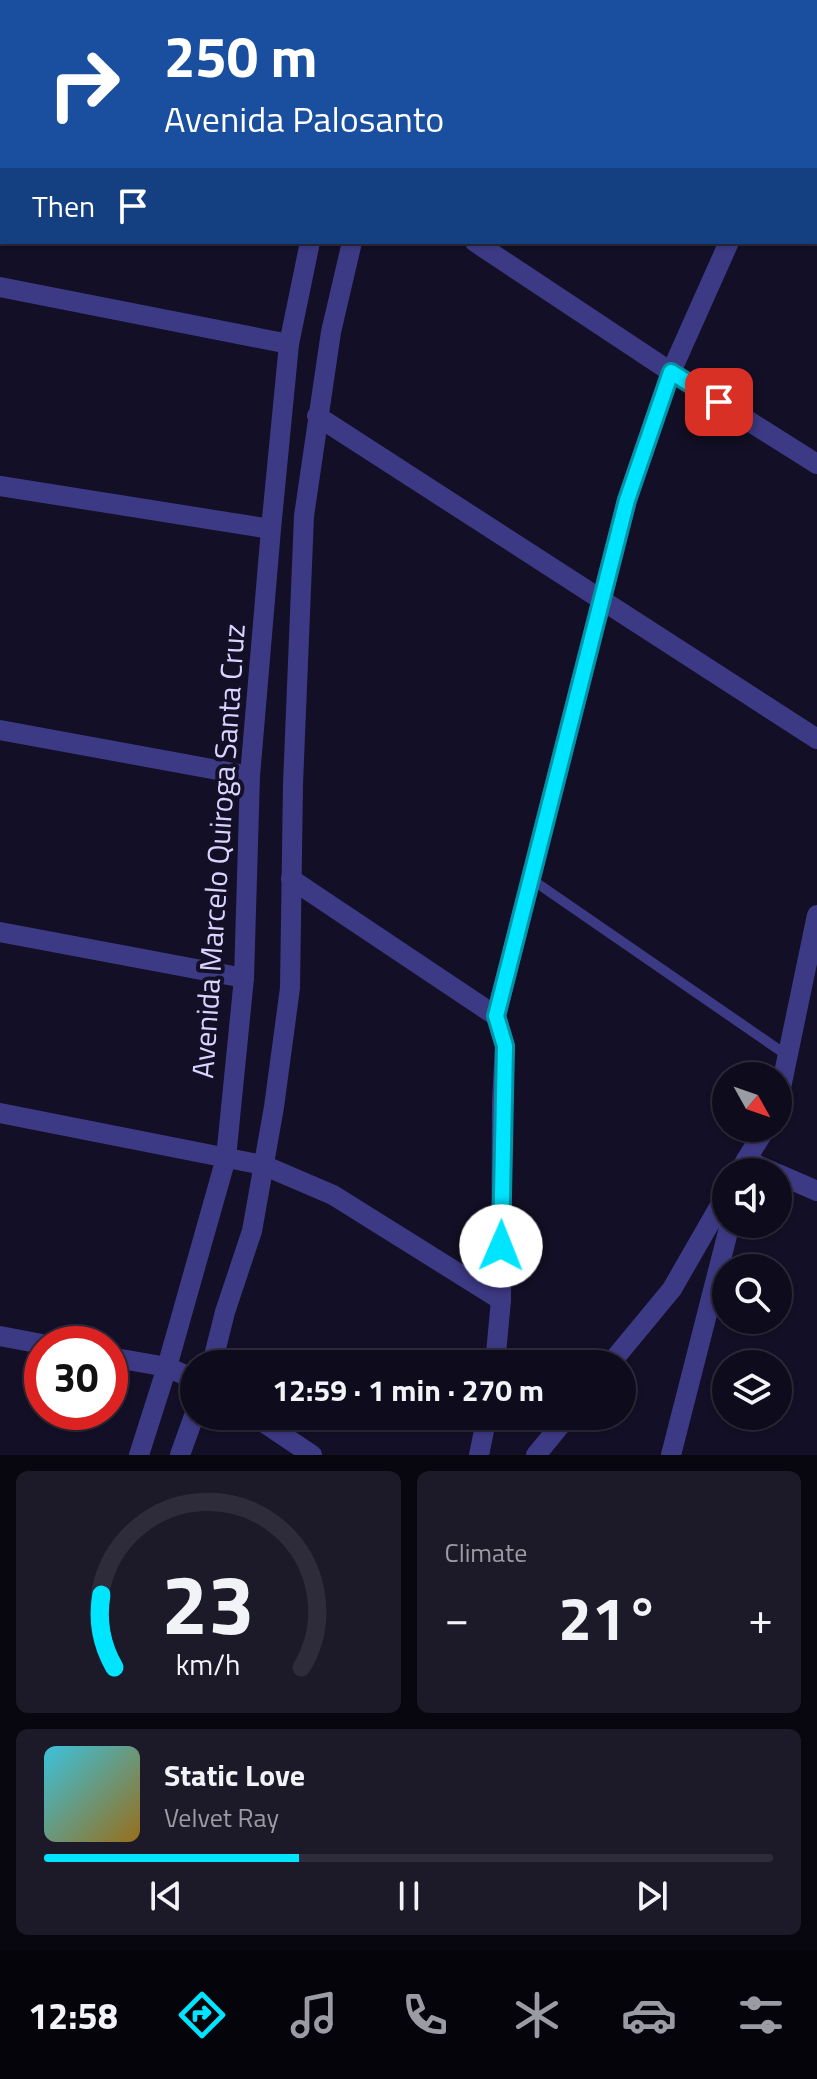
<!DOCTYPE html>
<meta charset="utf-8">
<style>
body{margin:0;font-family:"Titillium Web",sans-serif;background:#1c1929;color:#f1f3f6;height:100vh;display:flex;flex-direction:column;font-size:30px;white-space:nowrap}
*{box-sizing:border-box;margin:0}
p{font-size:26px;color:#9b9ba3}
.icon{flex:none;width:44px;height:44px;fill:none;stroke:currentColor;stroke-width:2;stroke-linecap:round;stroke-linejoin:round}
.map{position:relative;height:1455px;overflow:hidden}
.drawer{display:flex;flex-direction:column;gap:16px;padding:16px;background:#08060f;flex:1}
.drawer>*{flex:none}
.guide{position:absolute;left:0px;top:0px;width:818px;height:244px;box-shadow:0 2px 6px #0004,0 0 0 2px #2e2b3b;background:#1a4fa0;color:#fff;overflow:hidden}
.needle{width:52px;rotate:130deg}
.buttons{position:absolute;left:712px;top:1062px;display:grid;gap:16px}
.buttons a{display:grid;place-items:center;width:80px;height:80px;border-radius:50%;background:#0e0b1c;box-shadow:0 2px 6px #0004,0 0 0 2px #2e2b3b;font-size:40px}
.speed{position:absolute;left:24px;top:1326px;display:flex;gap:16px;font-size:40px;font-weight:700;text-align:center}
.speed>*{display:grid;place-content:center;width:104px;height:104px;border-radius:50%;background:#0e0b1c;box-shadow:0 2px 6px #0004,0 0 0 2px #2e2b3b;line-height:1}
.speed .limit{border:12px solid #d22;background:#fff;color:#111}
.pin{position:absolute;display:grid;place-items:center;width:68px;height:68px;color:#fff;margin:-34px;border-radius:16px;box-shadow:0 4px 12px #0006}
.me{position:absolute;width:88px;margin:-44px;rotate:1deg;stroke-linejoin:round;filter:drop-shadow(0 0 6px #0008)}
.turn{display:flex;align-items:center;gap:28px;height:168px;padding:0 32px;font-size:36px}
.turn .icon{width:104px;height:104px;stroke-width:2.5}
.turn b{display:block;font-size:56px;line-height:68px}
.then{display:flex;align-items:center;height:76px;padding:0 32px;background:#0003;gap:16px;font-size:30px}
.big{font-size:60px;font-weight:700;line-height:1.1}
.drawer .card{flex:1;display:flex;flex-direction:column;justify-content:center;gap:12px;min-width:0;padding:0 28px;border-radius:12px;background:#1c1929}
.drawer .dial{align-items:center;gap:0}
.dial svg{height:208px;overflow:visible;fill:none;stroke:#2e2b3b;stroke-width:7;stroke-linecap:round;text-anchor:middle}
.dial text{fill:#f1f3f6;stroke:none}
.song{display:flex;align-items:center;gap:24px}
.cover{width:96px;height:96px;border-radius:12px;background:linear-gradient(135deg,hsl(190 70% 55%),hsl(40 70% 35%))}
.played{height:8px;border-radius:4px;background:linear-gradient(90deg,#00e5ff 35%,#2e2b3b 35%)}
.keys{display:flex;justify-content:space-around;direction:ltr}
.heat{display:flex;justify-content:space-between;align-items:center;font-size:44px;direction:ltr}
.drawer .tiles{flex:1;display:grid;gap:16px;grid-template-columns:1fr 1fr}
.card:last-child{grid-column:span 2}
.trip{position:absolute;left:180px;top:1350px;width:456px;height:80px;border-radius:40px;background:#0e0b1c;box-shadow:0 2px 6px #0004,0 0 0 2px #2e2b3b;font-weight:700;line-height:80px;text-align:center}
.tab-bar{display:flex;height:128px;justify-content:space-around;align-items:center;background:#06040b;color:#9b9ba3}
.tab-bar .icon{width:56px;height:56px}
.tab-bar .current{color:#00e5ff}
.tab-bar b{font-size:36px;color:#f1f3f6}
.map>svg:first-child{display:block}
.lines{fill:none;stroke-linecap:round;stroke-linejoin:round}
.service{stroke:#3d3a85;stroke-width:10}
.minor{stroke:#3d3a85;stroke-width:20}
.route-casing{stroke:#0095a6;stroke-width:20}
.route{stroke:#00e5ff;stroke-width:14}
.labels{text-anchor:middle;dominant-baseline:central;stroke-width:8;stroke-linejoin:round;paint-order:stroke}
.street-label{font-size:30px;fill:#d9d4ff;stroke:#130f26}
</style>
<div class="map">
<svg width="817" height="1455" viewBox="0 0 817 1455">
<rect width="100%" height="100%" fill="#130f26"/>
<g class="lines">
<polyline class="service" points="531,879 788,1056"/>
<g class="minor">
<polyline points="527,0 530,2"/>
<polyline points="776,0 777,2"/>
<polyline points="172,2 173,0"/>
<polyline points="424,2 425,0"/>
<polyline points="485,2 487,0"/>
<polyline points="0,17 2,18"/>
<polyline points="816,64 817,62"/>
<polyline points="475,242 671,372 817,464"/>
<polyline points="0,287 289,344"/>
<polyline points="317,416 817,739"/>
<polyline points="0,486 271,529"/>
<polyline points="0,730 250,776"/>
<polyline points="291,879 496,1016"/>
<polyline points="0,932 244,978"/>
<polyline points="778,1102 817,915"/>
<polyline points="0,1113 263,1165 333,1195 501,1300"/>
<polyline points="741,1169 746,1160 773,1172"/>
<polyline points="743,1172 746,1160 766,1128"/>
<polyline points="778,1174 817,1191"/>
<polyline points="0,1336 42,1344"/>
<polyline points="110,1357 167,1367 194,1379"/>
<polyline points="212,1364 225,1312 252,1231 274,1107 290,988 293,784 304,516 331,332 352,242"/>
<polyline points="495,1364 501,1300 502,1102 505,1046 496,1016 627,500 671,372 729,242"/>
<polyline points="610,1364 672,1289 726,1195"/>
<polyline points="254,1416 312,1455"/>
<polyline points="139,1455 167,1367 226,1158 244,978 250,776 271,529 289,344 310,242"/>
<polyline points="180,1455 194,1416"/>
<polyline points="479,1455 487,1416"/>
<polyline points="536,1455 568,1416"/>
<polyline points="671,1455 730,1224"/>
</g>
</g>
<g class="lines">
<defs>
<polyline id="route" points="501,1246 505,1046 496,1016 627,500 671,372 719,402"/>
</defs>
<use href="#route" class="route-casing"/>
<use href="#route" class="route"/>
</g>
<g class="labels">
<g class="street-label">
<text transform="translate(218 851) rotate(-86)">Avenida Marcelo Quiroga Santa Cruz</text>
</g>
</g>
</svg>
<div class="buttons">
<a><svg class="needle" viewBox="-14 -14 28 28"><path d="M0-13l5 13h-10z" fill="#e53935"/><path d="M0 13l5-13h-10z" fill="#9b9ba3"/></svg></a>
<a><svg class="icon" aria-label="sound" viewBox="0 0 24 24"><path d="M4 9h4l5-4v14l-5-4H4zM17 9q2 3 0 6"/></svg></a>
<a><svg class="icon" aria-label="search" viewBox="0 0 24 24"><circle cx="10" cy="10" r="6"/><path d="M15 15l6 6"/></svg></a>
<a><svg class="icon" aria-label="layers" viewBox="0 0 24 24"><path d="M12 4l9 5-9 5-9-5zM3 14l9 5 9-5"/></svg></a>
</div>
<div class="speed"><div class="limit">30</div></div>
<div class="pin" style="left:719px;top:402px;background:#d93025"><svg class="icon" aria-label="arrive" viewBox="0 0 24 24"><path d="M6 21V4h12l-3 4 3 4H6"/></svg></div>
<svg class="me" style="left:501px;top:1246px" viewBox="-20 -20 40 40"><circle r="19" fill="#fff"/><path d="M0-13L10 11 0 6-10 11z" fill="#00e5ff"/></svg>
<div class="trip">12:59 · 1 min · 270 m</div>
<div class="guide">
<div class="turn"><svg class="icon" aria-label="right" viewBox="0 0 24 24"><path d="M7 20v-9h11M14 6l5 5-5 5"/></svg><div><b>250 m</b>Avenida Palosanto</div></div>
<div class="then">Then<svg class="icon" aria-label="arrive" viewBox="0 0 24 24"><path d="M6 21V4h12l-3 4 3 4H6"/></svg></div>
</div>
</div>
<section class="drawer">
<div class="tiles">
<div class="card dial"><svg viewBox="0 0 100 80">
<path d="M14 69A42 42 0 1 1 86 69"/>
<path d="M14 69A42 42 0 0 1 9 41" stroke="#00e5ff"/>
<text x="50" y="56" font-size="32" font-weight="700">23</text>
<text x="50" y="72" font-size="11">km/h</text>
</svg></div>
<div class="card"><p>Climate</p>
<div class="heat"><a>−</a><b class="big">21°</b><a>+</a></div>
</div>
<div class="card">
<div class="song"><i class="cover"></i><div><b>Static Love</b><p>Velvet Ray</p></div></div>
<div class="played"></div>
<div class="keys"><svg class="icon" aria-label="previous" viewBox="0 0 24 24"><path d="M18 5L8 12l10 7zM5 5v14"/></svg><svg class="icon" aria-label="pause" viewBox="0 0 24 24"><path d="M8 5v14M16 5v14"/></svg><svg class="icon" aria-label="next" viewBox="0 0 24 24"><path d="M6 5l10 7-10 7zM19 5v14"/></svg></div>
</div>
</div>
</section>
<nav class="tab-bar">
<b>12:58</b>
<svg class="icon current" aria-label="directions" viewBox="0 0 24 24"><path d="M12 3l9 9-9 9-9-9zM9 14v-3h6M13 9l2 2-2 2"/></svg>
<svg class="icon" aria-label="music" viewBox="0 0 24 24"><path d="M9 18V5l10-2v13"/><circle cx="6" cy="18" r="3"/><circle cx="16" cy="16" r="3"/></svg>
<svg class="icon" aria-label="phone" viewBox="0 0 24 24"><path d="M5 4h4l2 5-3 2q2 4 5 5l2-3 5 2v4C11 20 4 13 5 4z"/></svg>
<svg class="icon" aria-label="climate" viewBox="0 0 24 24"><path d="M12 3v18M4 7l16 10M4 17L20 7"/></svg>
<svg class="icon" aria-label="car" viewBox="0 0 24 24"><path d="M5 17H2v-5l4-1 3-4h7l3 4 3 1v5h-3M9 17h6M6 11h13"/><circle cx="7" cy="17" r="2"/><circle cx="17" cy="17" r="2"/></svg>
<svg class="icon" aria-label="filters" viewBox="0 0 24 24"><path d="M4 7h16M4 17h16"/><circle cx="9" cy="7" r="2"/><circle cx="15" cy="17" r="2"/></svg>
</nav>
